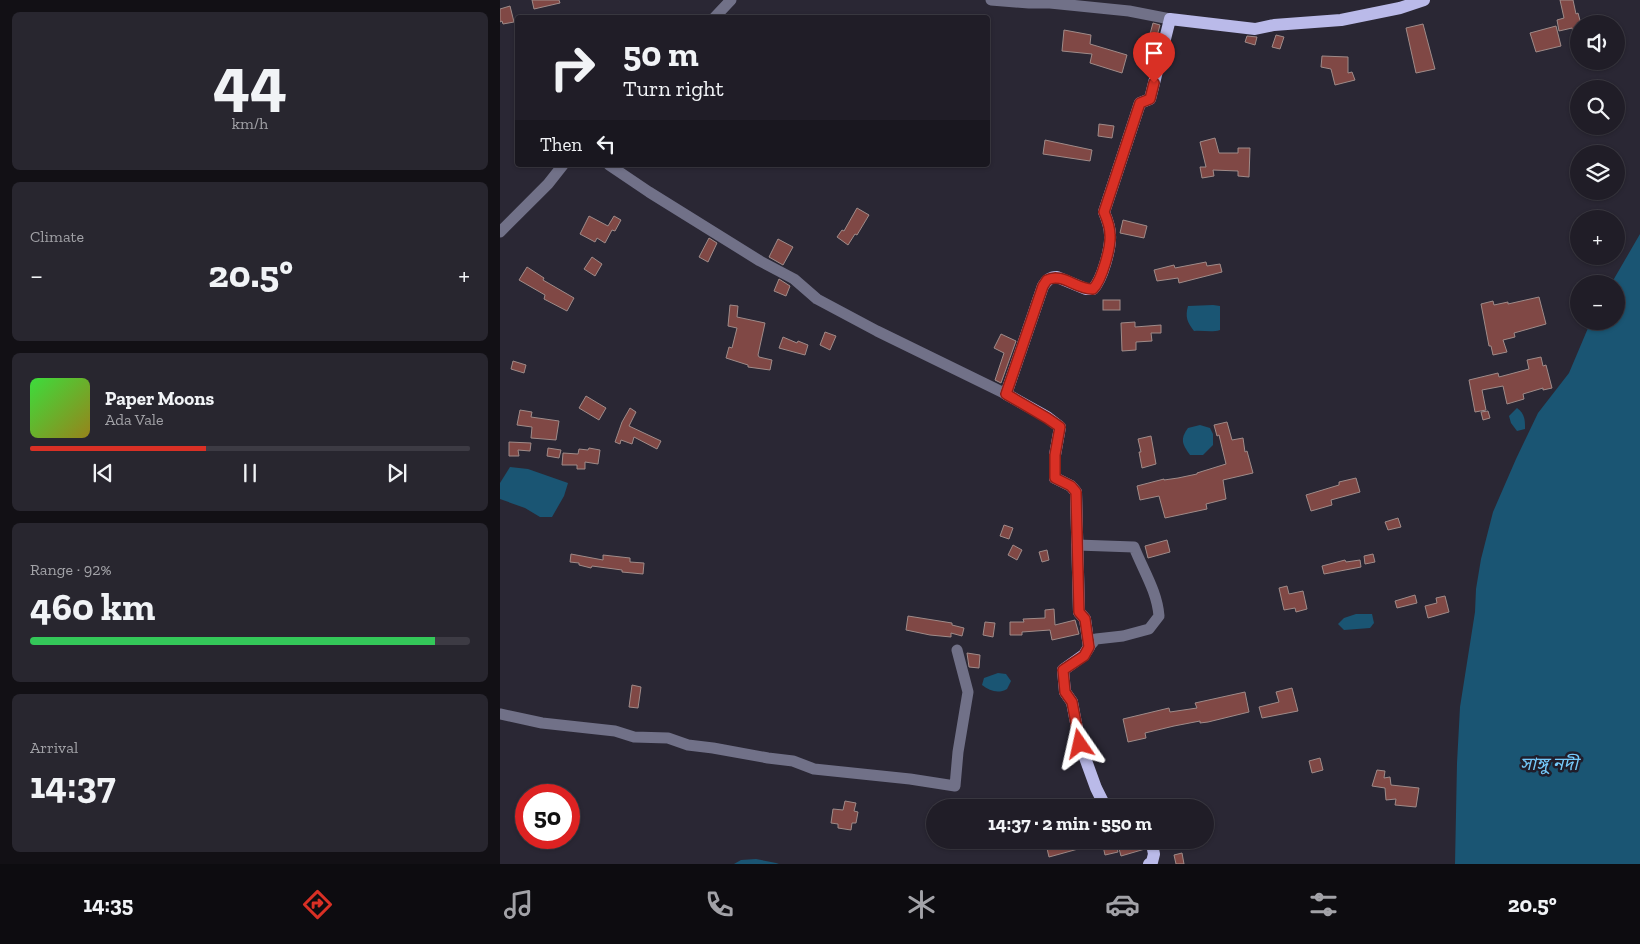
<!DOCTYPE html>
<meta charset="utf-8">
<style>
body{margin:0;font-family:"Zilla Slab","Noto Sans Bengali",serif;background:#28262f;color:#f1f3f6;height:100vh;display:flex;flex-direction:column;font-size:19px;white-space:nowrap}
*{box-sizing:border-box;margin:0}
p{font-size:16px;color:#a2a2a7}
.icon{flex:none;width:28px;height:28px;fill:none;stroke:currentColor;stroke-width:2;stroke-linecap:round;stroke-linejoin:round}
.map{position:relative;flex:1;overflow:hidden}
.details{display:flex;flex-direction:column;gap:12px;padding:12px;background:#121015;width:500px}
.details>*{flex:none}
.banner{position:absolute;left:15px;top:15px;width:475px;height:152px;border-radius:5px;box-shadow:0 1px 4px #0004,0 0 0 1px #3d3b44;background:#201d27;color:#f1f3f6;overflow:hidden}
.controls{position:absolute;left:1070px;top:15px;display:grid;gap:10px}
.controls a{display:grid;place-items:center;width:55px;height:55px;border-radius:50%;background:#201d27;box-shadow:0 1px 4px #0004,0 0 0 1px #3d3b44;font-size:25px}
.speed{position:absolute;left:15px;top:784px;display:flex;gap:10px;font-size:25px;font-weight:700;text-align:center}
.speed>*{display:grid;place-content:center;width:65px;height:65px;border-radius:50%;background:#201d27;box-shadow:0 1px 4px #0004,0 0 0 1px #3d3b44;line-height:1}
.speed .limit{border:8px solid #d22;background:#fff;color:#111}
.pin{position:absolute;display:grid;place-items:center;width:42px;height:42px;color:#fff;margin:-51px -21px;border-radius:50% 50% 50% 0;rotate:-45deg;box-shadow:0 0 5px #0007}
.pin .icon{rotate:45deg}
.me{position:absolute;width:55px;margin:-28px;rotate:349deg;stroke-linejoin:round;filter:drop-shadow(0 0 4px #0008)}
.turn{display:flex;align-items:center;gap:18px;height:105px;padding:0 25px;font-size:22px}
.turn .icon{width:65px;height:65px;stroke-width:2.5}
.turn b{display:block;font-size:35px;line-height:42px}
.then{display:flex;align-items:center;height:48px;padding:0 25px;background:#0003;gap:10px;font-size:19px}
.big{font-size:38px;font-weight:700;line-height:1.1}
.details .tile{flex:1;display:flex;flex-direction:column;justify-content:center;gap:8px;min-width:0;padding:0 18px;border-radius:8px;background:#28262f}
.details .dial{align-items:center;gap:0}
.dial b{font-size:65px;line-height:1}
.song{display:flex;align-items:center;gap:15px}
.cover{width:60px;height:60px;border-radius:8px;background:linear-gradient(135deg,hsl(120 70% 55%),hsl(50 70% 35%))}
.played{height:5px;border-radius:2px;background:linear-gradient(90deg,#d93025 40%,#3d3b44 40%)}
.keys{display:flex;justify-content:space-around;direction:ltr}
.heat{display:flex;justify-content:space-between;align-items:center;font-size:28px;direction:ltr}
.charge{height:8px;border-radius:4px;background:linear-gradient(90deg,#34c759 92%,#3d3b44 0)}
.trip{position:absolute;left:426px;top:799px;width:288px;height:50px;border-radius:25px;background:#201d27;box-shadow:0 1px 4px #0004,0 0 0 1px #3d3b44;font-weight:700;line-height:50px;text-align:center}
.tab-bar{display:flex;height:80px;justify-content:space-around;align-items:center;background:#0d0c10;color:#a2a2a7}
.tab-bar .icon{width:35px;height:35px}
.tab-bar .active{color:#d93025}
.tab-bar b{font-size:22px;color:#f1f3f6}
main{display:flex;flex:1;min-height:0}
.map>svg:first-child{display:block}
.water{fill:#1a5573}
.building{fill:#804845;stroke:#9f8b89}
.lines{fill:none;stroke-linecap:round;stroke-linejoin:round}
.minor{stroke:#717188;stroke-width:11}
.major{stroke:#babae9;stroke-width:12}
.route-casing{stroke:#8d1f18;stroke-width:12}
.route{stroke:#d93025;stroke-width:9}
.labels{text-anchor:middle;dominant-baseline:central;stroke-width:5;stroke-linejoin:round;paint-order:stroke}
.water-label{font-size:18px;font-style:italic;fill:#75cafb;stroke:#201d2a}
</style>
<main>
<section class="details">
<div class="tile dial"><b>44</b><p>km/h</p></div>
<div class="tile"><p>Climate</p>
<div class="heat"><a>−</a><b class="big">20.5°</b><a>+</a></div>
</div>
<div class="tile">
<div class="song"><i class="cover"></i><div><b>Paper Moons</b><p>Ada Vale</p></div></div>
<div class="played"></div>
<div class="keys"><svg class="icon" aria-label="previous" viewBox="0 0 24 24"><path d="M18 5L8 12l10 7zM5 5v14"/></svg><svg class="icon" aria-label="pause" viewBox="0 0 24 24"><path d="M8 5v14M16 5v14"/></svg><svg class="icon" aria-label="next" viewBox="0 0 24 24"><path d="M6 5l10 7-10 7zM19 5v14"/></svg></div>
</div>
<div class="tile"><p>Range · 92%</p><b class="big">460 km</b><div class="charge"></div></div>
<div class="tile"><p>Arrival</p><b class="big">14:37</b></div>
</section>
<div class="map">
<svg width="1140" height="864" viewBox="0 0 1140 864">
<rect width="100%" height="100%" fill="#2a2734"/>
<g class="water">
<polygon points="1140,234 1140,864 955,864 957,763 960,707 975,612 976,589 981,559 993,512 1016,459 1038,413 1069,373 1091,321 1116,321 1116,284 1111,284"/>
<path d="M 713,305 L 720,306 L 720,330 C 711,333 703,330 694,331 C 687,322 685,317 688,306 Z"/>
<path d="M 1017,408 C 1025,414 1025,420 1025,429 L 1017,431 L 1011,423 L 1009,416 Z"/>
<path d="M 700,425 L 710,428 L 713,434 L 713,445 L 703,455 L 690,455 C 682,444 680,439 688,428 Z"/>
<polygon points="10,467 28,469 68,483 64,496 52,517 40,517 25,508 0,499 0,483"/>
<polygon points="856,614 872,614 874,623 870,628 844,630 838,624 844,618"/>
<path d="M 498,673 L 506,674 L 511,681 L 507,689 C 498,694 490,691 482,685 L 484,678 Z"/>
<polygon points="256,859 276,863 279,864 234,864 241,860"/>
</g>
<g class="building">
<polygon points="32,0 59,0 60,3 34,9"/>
<polygon points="1060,0 1073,0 1076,14 1078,13 1081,24 1079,24 1079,42 1076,42 1072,28 1059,31 1057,20 1064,18"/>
<polygon points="10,6 14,22 3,24 2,21 0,22 0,9"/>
<polygon points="653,23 660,25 657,36 650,34"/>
<polygon points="923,24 935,69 916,73 906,28"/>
<polygon points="1056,26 1061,46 1036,52 1030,33"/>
<polygon points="564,30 591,35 590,44 627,55 622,73 590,63 592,54 562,51"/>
<polygon points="776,35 784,37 780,49 772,47"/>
<polygon points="747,36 757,37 755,45 745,42"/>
<polygon points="822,56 848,57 848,73 852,72 855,80 835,85 831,69 821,67"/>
<polygon points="599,124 614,126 612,138 598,136"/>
<polygon points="715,138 719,153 738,153 738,148 750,148 749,177 738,176 738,171 713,170 714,176 702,178 700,167 706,167 700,142"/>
<polygon points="545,140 592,150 590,161 543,154"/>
<polygon points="357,208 369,215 357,235 355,234 348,245 337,237 342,230 344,231"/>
<polygon points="89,216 108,226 114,216 121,220 115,231 112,230 105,243 97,238 95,242 80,234"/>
<polygon points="623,220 647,226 644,238 620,233"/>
<polygon points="209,238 217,243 208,262 199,257"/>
<polygon points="278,239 293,247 283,265 269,257"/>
<polygon points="92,257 102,264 95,276 84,269"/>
<polygon points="706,262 707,266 720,264 722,272 679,283 678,278 657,281 654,270 674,265 675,268"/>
<polygon points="27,267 44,278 43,280 74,298 67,311 44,299 45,295 19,280"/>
<polygon points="279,279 290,286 286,296 274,291"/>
<polygon points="1039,297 1046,324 1014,333 1015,337 1003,340 1007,352 993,355 991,346 989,346 981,304 993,301 994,305 1008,302 1008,304"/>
<rect x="603" y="300" width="17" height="10"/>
<polygon points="230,305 238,306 237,317 265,323 258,355 259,357 272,360 270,370 248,367 248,365 226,358 229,347 232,348 237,328 228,326"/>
<polygon points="635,322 635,327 661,325 661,333 651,333 652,341 636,342 636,350 622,351 621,323"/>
<polygon points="325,332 336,336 330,350 320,345"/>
<polygon points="501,334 516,341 501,383 495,380 504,353 494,348"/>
<polygon points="283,337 297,343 298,341 308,345 305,355 279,348"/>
<polygon points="1041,357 1043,366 1046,365 1052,388 1043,390 1043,388 1023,394 1024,399 1007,404 1003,386 982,390 986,410 975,412 969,380 998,373 999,377 1029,369 1027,360"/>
<polygon points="13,361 26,365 24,373 11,369"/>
<polygon points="86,396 106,408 99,420 79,408"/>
<polygon points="130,408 136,412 129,426 161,441 157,449 134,437 132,444 121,440 120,444 115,442 122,422"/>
<polygon points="20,410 32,412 31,417 59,421 56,440 31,438 32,427 17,425"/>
<polygon points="988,411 990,418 983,420 981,412"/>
<polygon points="727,422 732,440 743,438 745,452 747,451 753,473 723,480 726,499 706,504 707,509 665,518 659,496 640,500 637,486 664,479 664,480 678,478 697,474 697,473 726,464 719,435 717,436 714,425"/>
<polygon points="651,436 656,464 642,468 639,452 641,452 638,439"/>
<polygon points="9,442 31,443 30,451 18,450 19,456 9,456"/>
<polygon points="48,448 61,450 59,458 47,456"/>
<polygon points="89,448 100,450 98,464 85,462 85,469 77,469 77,465 62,465 63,453 78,454 79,449 88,450"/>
<polygon points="856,478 860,492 831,500 832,505 811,511 806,495 839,485 839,482"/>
<polygon points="898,518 901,527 888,530 885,522"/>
<polygon points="504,525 513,528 509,539 500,536"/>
<polygon points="667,540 670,552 648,558 645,546"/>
<polygon points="513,545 522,550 517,560 508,555"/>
<polygon points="547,550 549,560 542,562 539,552"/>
<polygon points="71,554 103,560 103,555 130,558 130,562 144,563 143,574 122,572 122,570 92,566 91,568 79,565 79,563 70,562"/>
<polygon points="873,554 875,562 865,564 864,556"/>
<polygon points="845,560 846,562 860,560 861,567 824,574 822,566"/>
<polygon points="787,586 789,594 803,591 807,609 796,612 795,608 784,610 779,588"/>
<polygon points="915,595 917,603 897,608 895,601"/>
<polygon points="945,596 949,612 928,618 925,606 937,603 936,598"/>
<polygon points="554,609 555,625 575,620 579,634 552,640 550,630 522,632 522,635 510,635 510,622 524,622 523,619 545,618 545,610"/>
<polygon points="408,616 452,623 452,625 464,628 462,636 451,633 451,637 430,635 406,630"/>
<polygon points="485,622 495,623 493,637 483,635"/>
<polygon points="467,653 480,655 479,668 469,667"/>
<polygon points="132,685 141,687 138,708 129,707"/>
<polygon points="792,688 798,711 762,718 759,707 779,702 776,692"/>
<polygon points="745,692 749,712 708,722 700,723 700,721 674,726 645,733 646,738 628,742 623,719 669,708 670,712 697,708 695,703"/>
<polygon points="820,758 823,770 812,773 809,761"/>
<polygon points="877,770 885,771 884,778 890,777 891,785 919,788 916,807 895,805 896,799 886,800 885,788 872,786"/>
<polygon points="345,801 356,803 354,811 358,812 356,823 352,823 351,830 338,828 338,824 331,823 333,809 343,810"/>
<polygon points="545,840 615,840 618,852 605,855 603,846 590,849 589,846 549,857"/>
<polygon points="636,840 642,840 645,849 621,856 618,845"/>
<polygon points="682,853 684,864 676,864 674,855"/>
</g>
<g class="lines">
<g class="minor">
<polyline points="491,0 529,3 550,3 629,11 670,19"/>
<polyline points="214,18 231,0"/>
<polyline points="109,165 149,192 260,261 294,279 317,299 377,331 506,394"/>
<polyline points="0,232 48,184 63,165"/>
<path d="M 577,545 L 634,547 C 643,570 657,591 659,616 L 649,629 L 623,636 L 596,639 L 589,647"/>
<polyline points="0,714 42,723 115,731 134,737 168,738 188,745 213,748 268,758 293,761 314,769 410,779 455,786 458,752 468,692 457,650"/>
</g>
<g class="major">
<path d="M 606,808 L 596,788 L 580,744 L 572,702 L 565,692 L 563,670 L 584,655 L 589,647 L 585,619 L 579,612 L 576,492 L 571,486 L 555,478 L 555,455 L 560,427 L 547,417 L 506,394 L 543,286 C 547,280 550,277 557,277 L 586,289 L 593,289 C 602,280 611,248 610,235 C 610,226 607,219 604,212 L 640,103 L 650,99 L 670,19 L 755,29 L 774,25 L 841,20 L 900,8 L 924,0"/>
<polyline points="649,864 652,862 654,854 651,840"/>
</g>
</g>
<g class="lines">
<defs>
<path id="route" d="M 580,744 L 572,702 L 565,692 L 563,670 L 584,656 L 589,647 L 585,619 L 579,612 L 576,492 L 571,486 L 555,478 L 555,455 L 560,427 L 547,418 L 506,394 L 543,286 L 547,280 C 562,272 577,290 593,289 C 602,280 611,247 610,235 C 610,226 607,219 604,212 L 640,103 L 650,99 L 654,83"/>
</defs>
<use href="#route" class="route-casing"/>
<use href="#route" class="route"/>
</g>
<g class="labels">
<g class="water-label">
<text x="1049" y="764">সাঙ্গু নদী</text>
</g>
</g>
</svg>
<div class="controls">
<a><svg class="icon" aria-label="sound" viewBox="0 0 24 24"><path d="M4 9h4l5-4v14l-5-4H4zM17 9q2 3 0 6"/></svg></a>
<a><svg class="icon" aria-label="search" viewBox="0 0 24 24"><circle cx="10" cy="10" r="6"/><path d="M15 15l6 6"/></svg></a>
<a><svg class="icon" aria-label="layers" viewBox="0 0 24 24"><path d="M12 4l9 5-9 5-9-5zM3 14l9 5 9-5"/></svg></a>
<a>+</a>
<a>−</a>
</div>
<div class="speed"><div class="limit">50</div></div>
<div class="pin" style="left:654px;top:83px;background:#d93025"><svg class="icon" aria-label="arrive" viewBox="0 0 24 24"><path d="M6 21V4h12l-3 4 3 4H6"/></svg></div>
<svg class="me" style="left:580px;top:744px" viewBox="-20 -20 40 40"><path d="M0-17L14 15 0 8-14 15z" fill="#d93025" stroke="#fff" stroke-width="4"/></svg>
<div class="trip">14:37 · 2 min · 550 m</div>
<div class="banner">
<div class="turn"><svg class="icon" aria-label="right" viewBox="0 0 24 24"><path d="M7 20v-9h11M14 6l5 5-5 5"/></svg><div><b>50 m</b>Turn right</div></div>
<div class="then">Then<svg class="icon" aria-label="left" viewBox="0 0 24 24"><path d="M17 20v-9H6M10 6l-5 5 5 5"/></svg></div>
</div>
</div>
</main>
<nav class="tab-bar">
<b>14:35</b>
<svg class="icon active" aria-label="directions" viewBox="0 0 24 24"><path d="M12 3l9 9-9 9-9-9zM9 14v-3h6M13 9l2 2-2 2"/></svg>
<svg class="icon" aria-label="music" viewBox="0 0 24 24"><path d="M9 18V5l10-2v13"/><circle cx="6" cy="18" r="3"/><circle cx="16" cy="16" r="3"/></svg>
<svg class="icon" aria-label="phone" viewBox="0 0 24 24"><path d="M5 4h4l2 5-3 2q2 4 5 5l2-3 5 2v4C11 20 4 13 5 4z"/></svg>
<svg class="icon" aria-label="climate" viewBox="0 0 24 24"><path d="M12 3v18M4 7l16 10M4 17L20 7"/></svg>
<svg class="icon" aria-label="car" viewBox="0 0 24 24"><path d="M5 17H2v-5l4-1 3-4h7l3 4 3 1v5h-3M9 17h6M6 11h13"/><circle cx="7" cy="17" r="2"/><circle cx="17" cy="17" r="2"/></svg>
<svg class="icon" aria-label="filters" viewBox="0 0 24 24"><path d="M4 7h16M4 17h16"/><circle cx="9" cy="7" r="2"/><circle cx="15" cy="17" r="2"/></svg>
<b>20.5°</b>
</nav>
